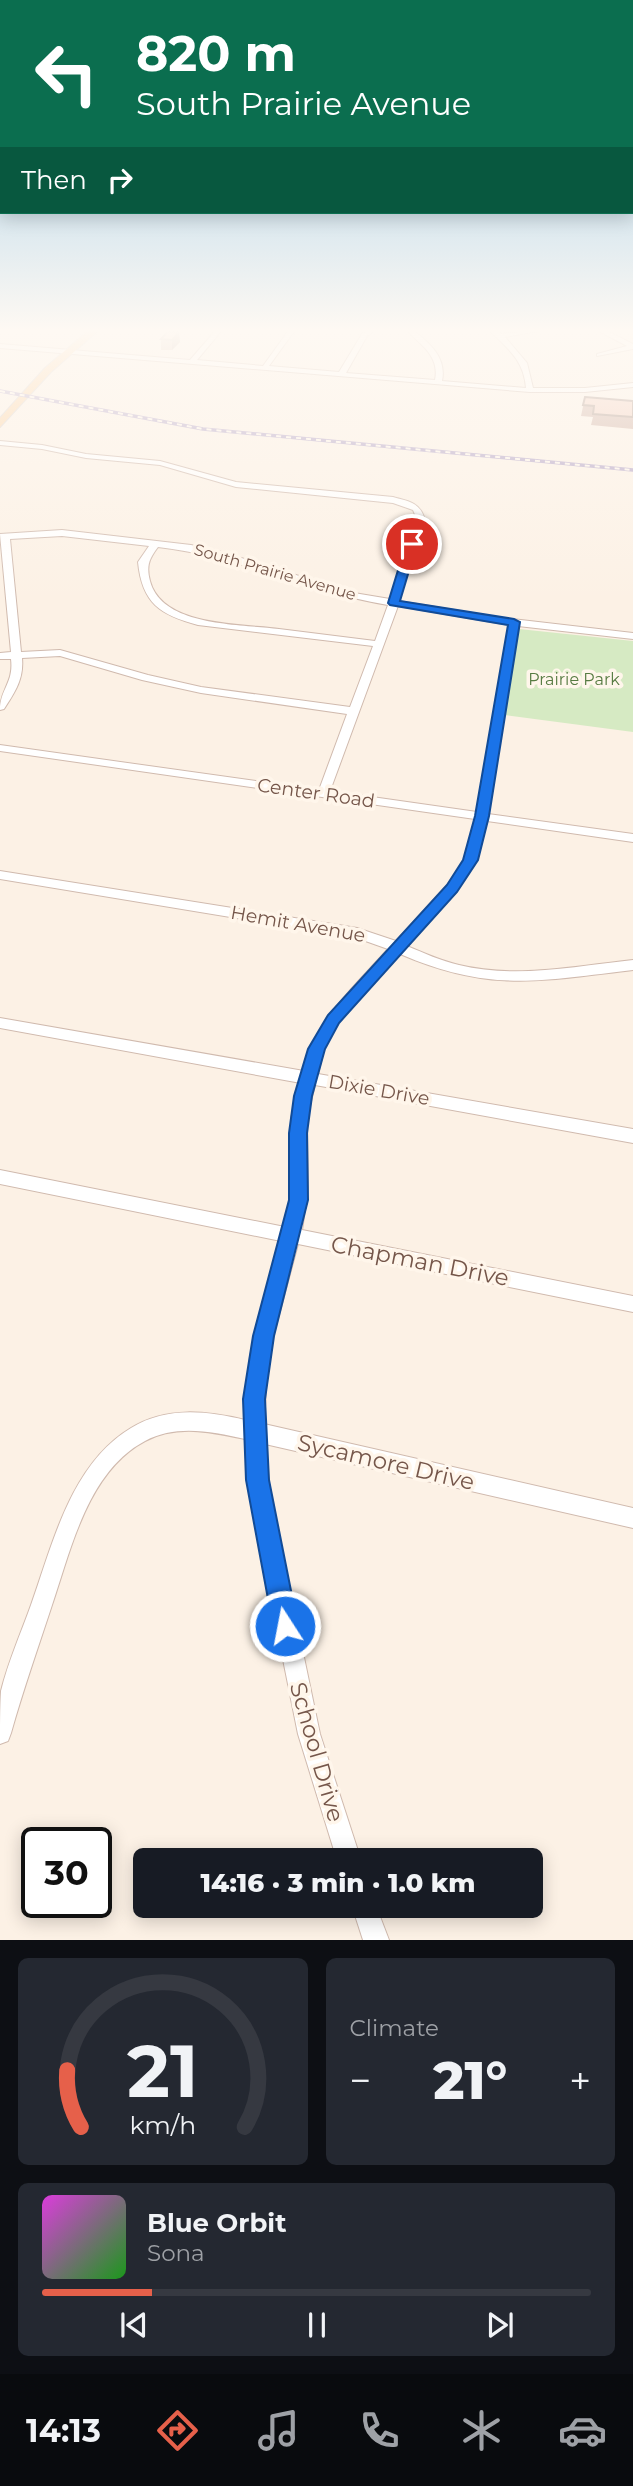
<!DOCTYPE html>
<meta charset="utf-8">
<style>
body{margin:0;font-family:Montserrat,sans-serif;background:#242831;color:#f1f3f6;height:100vh;display:flex;flex-direction:column;font-size:26px;white-space:nowrap}
*{box-sizing:border-box;margin:0}
p{font-size:23px;color:#9ea1a6}
.icon{flex:none;width:38px;height:38px;fill:none;stroke:currentColor;stroke-width:2;stroke-linecap:round;stroke-linejoin:round}
.map{position:relative;height:1940px;overflow:hidden}
.details{display:flex;flex-direction:column;gap:18px;padding:18px;background:#0d0f14;flex:1}
.details>*{flex:none}
.hud{position:absolute;left:0px;top:0px;width:634px;height:214px;box-shadow:0 4px 18px #0003;background:#0b6e4f;color:#fff;overflow:hidden}
.speed{position:absolute;left:21px;top:1827px;display:flex;gap:14px;font-size:35px;font-weight:700;text-align:center}
.speed>*{display:grid;place-content:center;width:91px;height:91px;border-radius:50%;background:#171b24;box-shadow:0 4px 18px #0003;line-height:1}
.speed .limit{border:4px solid #111;border-radius:10px;background:#fff;color:#111}
.pin{position:absolute;display:grid;place-items:center;width:60px;height:60px;color:#fff;margin:-30px;border:4px solid #fff;border-radius:50%;box-shadow:0 2px 7px #0007}
.me{position:absolute;width:77px;margin:-38px;rotate:349deg;stroke-linejoin:round;filter:drop-shadow(0 0 5px #0008)}
.turn{display:flex;align-items:center;gap:24px;height:147px;padding:0 21px;font-size:32px}
.turn .icon{width:91px;height:91px;stroke-width:2.5}
.turn b{display:block;font-size:49px;line-height:60px}
.then{display:flex;align-items:center;height:66px;padding:0 21px;background:#0003;gap:14px;font-size:26px}
.big{font-size:52px;font-weight:800;line-height:1.1}
.details .widget{flex:1;display:flex;flex-direction:column;justify-content:center;gap:10px;min-width:0;padding:0 24px;border-radius:10px;background:#242831}
.details .dial{align-items:center;gap:0}
.dial svg{height:182px;overflow:visible;fill:none;stroke:#363941;stroke-width:7;stroke-linecap:round;text-anchor:middle}
.dial text{fill:#f1f3f6;stroke:none}
.song{display:flex;align-items:center;gap:21px}
.cover{width:84px;height:84px;border-radius:10px;background:linear-gradient(135deg,hsl(300 70% 55%),hsl(120 70% 35%))}
.played{height:7px;border-radius:4px;background:linear-gradient(90deg,#e6604a 20%,#363941 20%)}
.keys{display:flex;justify-content:space-around;direction:ltr}
.heat{display:flex;justify-content:space-between;align-items:center;font-size:38px;direction:ltr}
.details .tiles{flex:1;display:grid;gap:18px;grid-template-columns:1fr 1fr}
.widget:last-child{grid-column:span 2}
.trip{position:absolute;left:133px;top:1848px;width:410px;height:70px;border-radius:10px;background:#171b24;box-shadow:0 4px 18px #0003;font-weight:800;line-height:70px;text-align:center}
.dock{display:flex;height:112px;justify-content:space-around;align-items:center;background:#090b0e;color:#9ea1a6}
.dock .icon{width:49px;height:49px}
.dock .active{color:#e6604a}
.dock b{font-size:32px;color:#f1f3f6}
.map>svg:first-child{display:block}
.green{fill:#d6eac3}
.lines{fill:none;stroke-linecap:round;stroke-linejoin:round}
.minor-casing{stroke:#d0baae;stroke-width:2}
.major-casing{stroke:#d8d0cc;stroke-width:2}
.minor{fill:#fff;fill-rule:evenodd}
.major{fill:#fbd09e;fill-rule:evenodd}
.rail-casing{stroke:#b3a3c6;stroke-width:3.5}
.rail{stroke:#fff6eb;stroke-width:2;stroke-dasharray:5;stroke-linecap:butt}
.wall{fill:#d0b0a3}
.shaded-wall{fill:#a99084}
.building{fill:#f2cdbd;stroke:#a99084;stroke-width:2}
.route{fill:#1a73e8;stroke:#114b97;stroke-width:2}
.labels{text-anchor:middle;dominant-baseline:central;stroke-width:7;stroke-linejoin:round;paint-order:stroke}
.far-street-label{font-size:16px;fill:#75564a;stroke:#fff6eb}
.far-park-label{font-size:16px;fill:#577b42;stroke:#fff6eb}
.street-label{font-size:19px;fill:#75564a;stroke:#fff6eb}
.near-street-label{font-size:23px;fill:#75564a;stroke:#fff6eb}
</style>
<div class="map">
<svg width="633" height="1940" viewBox="0 0 633 1940">
<rect width="100%" height="100%" fill="#fcf1e5"/>
<polygon class="green" points="519,629 633,641 633,732 505,715"/>
<g class="lines">
<defs>
<g id="minor">
<path d="M 216,330 L 222,330 L 197,360 L 263,366 L 289,330 L 295,330 L 269,366 L 339,372 L 362,334 L 368,330 L 375,330 L 367,336 L 346,373 L 435,380 C 440,356 421,345 406,330 L 413,330 C 429,343 447,357 442,381 L 526,388 C 524,360 507,348 489,330 L 496,330 L 501,334 L 543,330 L 505,337 L 527,363 L 533,388 L 585,388 L 633,383 L 633,387 L 585,392 L 530,392 L 0,348 L 0,344 L 190,360 Z"/>
<polygon points="597,330 605,330 633,344 633,349 597,356 597,354 627,346"/>
<path d="M 0,441 L 42,445 L 86,454 L 160,461 L 236,482 L 393,497 C 407,501 419,502 424,517 L 399,601 L 503,618 L 633,633 L 633,639 L 518,626 L 488,814 L 633,834 L 633,842 L 487,821 L 475,863 L 457,891 L 407,946 C 424,953 441,961 459,965 C 517,979 575,966 633,960 L 633,970 C 539,981 491,993 400,954 L 338,1023 L 324,1049 L 318,1074 L 633,1129 L 633,1143 L 315,1085 L 307,1118 L 308,1189 L 302,1230 L 633,1296 L 633,1312 L 298,1244 L 268,1356 L 264,1424 L 633,1508 L 633,1528 L 265,1444 L 267,1480 L 320,1734 L 361,1860 L 337,1860 L 298,1734 L 247,1480 L 245,1439 C 212,1432 177,1424 145,1441 C 88,1471 71,1549 52,1605 C 38,1648 23,1690 11,1733 L 8,1741 L 0,1744 C 0,1728 0,1707 1,1691 C 8,1662 21,1633 31,1605 C 53,1543 71,1464 131,1428 C 167,1406 207,1411 245,1420 L 250,1356 L 281,1241 L 0,1184 L 0,1170 L 285,1227 L 292,1189 L 291,1118 L 301,1083 L 0,1028 L 0,1018 L 304,1071 C 318,1017 352,989 388,949 L 357,938 L 0,879 L 0,871 L 357,928 L 396,941 L 447,885 L 465,860 L 475,819 L 0,751 L 0,745 L 319,790 L 347,714 L 201,693 L 142,680 L 60,656 L 22,658 C 24,679 15,692 4,709 L 0,710 C 0,689 14,683 11,659 L 0,659 L 0,653 L 11,652 L 0,534 L 62,530 L 191,545 L 222,552 L 354,593 L 390,599 L 416,517 L 413,510 L 393,503 L 236,487 L 160,465 L 86,458 L 42,449 L 0,445 ZM 62,536 L 149,546 L 138,562 C 142,603 160,615 198,625 L 373,646 L 350,707 L 201,687 L 148,675 L 60,650 L 21,652 L 10,539 ZM 158,547 C 238,556 309,592 388,605 L 375,641 C 343,637 311,633 279,629 C 241,624 162,627 150,581 C 146,566 149,559 158,547 ZM 398,606 L 509,625 L 477,812 L 330,791 Z"/>
<polygon points="352,1906 376,1906 389,1940 363,1940"/>
</g>
<polygon id="major" points="89,330 99,330 51,372 0,427 0,418 45,368"/>
</defs>
<use href="#minor" class="minor-casing"/>
<use href="#major" class="major-casing"/>
<use href="#minor" class="minor"/>
<use href="#major" class="major"/>
<defs>
<polyline id="rail" points="0,391 203,429 633,470"/>
</defs>
<use href="#rail" class="rail-casing"/>
<use href="#rail" class="rail"/>
</g>
<g class="wall">
<polygon points="179,332 180,342 172,350 161,350 161,339"/>
<polygon points="585,397 633,401 633,429 591,425 593,417 581,416"/>
</g>
<polygon class="shaded-wall" points="179,332 180,342 172,350 172,340"/>
<g class="building">
<polygon points="168,331 179,332 172,340 161,339"/>
<polygon points="585,397 633,401 633,417 593,414 594,406 583,405"/>
</g>
<linearGradient id="sky" x2="0" y2="1"><stop stop-color="#95c7e7"/><stop offset="0.55" stop-color="#fef9f3"/><stop offset="1" stop-color="#fef9f3" stop-opacity="0"/></linearGradient>
<rect width="633" height="601" fill="url(#sky)"/>
<polygon class="route" points="412,541 417,544 400,601 514,619 520,622 489,816 478,860 457,892 339,1023 325,1049 312,1096 307,1133 308,1200 274,1336 265,1399 269,1480 298,1626 294,1635 285,1639 277,1635 273,1626 246,1480 243,1399 253,1336 289,1200 289,1133 294,1096 308,1049 328,1015 447,885 463,860 475,816 508,625 390,605 388,603 406,544"/>
<g class="labels">
<g class="far-street-label">
<text transform="translate(275 572) rotate(16)">South Prairie Avenue</text>
</g>
<g class="far-park-label">
<text x="574" y="679">Prairie Park</text>
</g>
<g class="street-label">
<text transform="translate(316 793) rotate(8)">Center Road</text>
<text transform="translate(298 924) rotate(10)">Hemit Avenue</text>
<text transform="translate(379 1090) rotate(10)">Dixie Drive</text>
</g>
<g class="near-street-label">
<text transform="translate(420 1261) rotate(11)">Chapman Drive</text>
<text transform="translate(386 1462) rotate(13)">Sycamore Drive</text>
<text transform="translate(317 1752) rotate(74)">School Drive</text>
</g>
</g>
</svg>
<div class="speed"><div class="limit">30</div></div>
<div class="pin" style="left:412px;top:544px;background:#d93025"><svg class="icon" aria-label="arrive" viewBox="0 0 24 24"><path d="M6 21V4h12l-3 4 3 4H6"/></svg></div>
<svg class="me" style="left:285px;top:1626px" viewBox="-20 -20 40 40"><circle r="17" fill="#1a73e8" stroke="#fff" stroke-width="3"/><path d="M0-11L8 9 0 5-8 9z" fill="#fff"/></svg>
<div class="trip">14:16 · 3 min · 1.0 km</div>
<div class="hud">
<div class="turn"><svg class="icon" aria-label="left" viewBox="0 0 24 24"><path d="M17 20v-9H6M10 6l-5 5 5 5"/></svg><div><b>820 m</b>South Prairie Avenue</div></div>
<div class="then">Then<svg class="icon" aria-label="right" viewBox="0 0 24 24"><path d="M7 20v-9h11M14 6l5 5-5 5"/></svg></div>
</div>
</div>
<section class="details">
<div class="tiles">
<div class="widget dial"><svg viewBox="0 0 100 80">
<path d="M14 69A42 42 0 1 1 86 69"/>
<path d="M14 69A42 42 0 0 1 8 44" stroke="#e6604a"/>
<text x="50" y="56" font-size="32" font-weight="700">21</text>
<text x="50" y="72" font-size="11">km/h</text>
</svg></div>
<div class="widget"><p>Climate</p>
<div class="heat"><a>−</a><b class="big">21°</b><a>+</a></div>
</div>
<div class="widget">
<div class="song"><i class="cover"></i><div><b>Blue Orbit</b><p>Sona</p></div></div>
<div class="played"></div>
<div class="keys"><svg class="icon" aria-label="previous" viewBox="0 0 24 24"><path d="M18 5L8 12l10 7zM5 5v14"/></svg><svg class="icon" aria-label="pause" viewBox="0 0 24 24"><path d="M8 5v14M16 5v14"/></svg><svg class="icon" aria-label="next" viewBox="0 0 24 24"><path d="M6 5l10 7-10 7zM19 5v14"/></svg></div>
</div>
</div>
</section>
<nav class="dock">
<b>14:13</b>
<svg class="icon active" aria-label="directions" viewBox="0 0 24 24"><path d="M12 3l9 9-9 9-9-9zM9 14v-3h6M13 9l2 2-2 2"/></svg>
<svg class="icon" aria-label="music" viewBox="0 0 24 24"><path d="M9 18V5l10-2v13"/><circle cx="6" cy="18" r="3"/><circle cx="16" cy="16" r="3"/></svg>
<svg class="icon" aria-label="phone" viewBox="0 0 24 24"><path d="M5 4h4l2 5-3 2q2 4 5 5l2-3 5 2v4C11 20 4 13 5 4z"/></svg>
<svg class="icon" aria-label="climate" viewBox="0 0 24 24"><path d="M12 3v18M4 7l16 10M4 17L20 7"/></svg>
<svg class="icon" aria-label="car" viewBox="0 0 24 24"><path d="M5 17H2v-5l4-1 3-4h7l3 4 3 1v5h-3M9 17h6M6 11h13"/><circle cx="7" cy="17" r="2"/><circle cx="17" cy="17" r="2"/></svg>
</nav>
